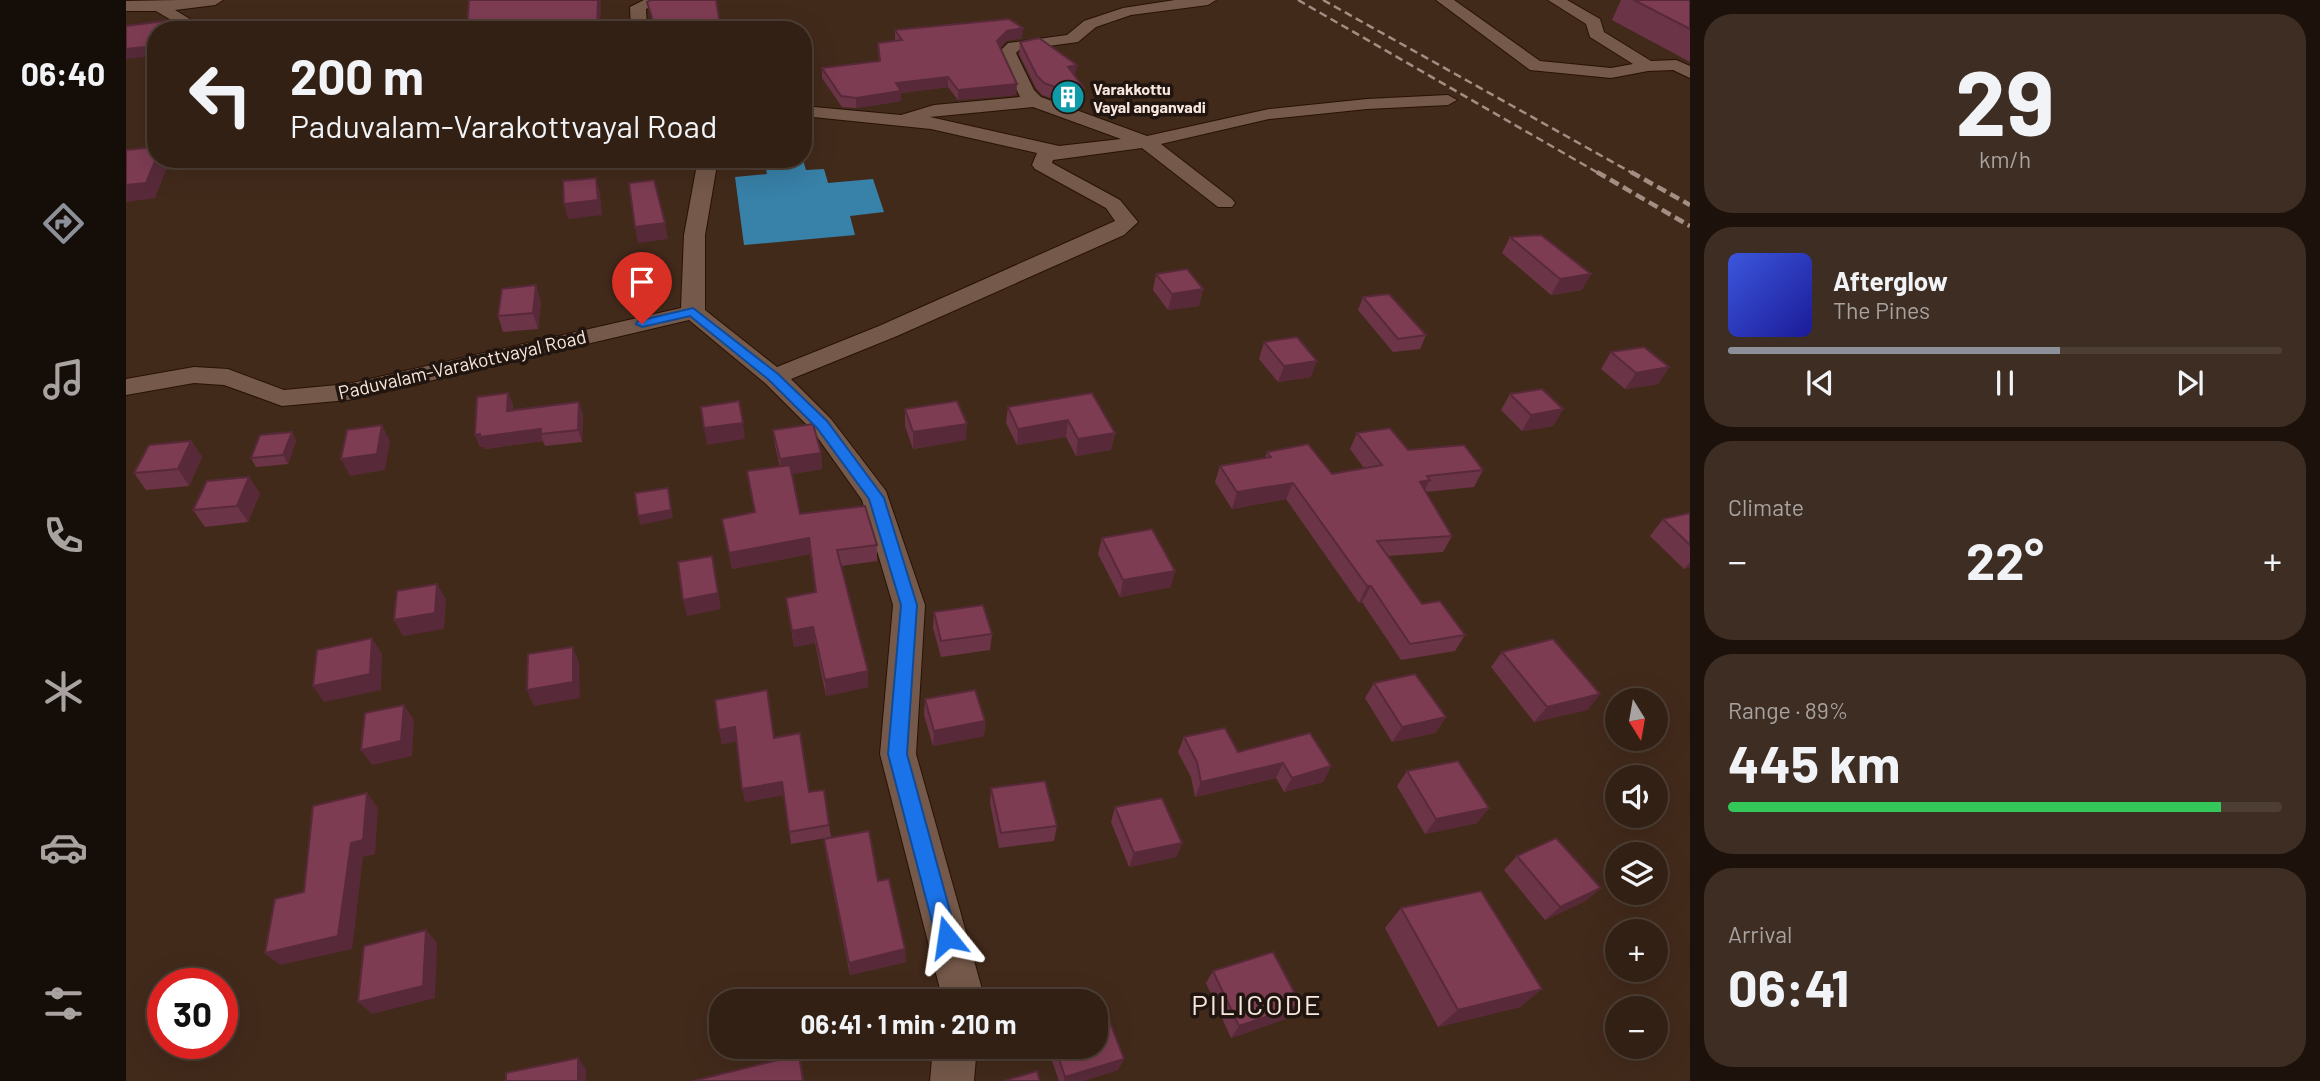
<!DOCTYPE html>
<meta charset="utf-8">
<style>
body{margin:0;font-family:Barlow,sans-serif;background:#3d2d22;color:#f1f3f6;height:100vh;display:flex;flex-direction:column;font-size:26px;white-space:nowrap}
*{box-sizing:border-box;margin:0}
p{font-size:23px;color:#a8a3a0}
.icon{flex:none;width:38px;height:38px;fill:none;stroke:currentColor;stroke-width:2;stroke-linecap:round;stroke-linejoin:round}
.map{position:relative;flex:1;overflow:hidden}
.side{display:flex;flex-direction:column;gap:14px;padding:14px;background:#1c120b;width:630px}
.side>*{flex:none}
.banner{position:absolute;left:21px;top:21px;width:665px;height:147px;border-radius:28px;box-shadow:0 7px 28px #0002,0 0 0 2px #4d3e34;background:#322014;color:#f1f3f6;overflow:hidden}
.needle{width:46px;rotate:169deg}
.buttons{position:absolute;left:1479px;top:688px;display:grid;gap:14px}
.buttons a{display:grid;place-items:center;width:63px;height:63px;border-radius:50%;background:#322014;box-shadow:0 7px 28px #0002,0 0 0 2px #4d3e34;font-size:35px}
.speed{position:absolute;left:21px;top:968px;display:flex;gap:14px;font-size:35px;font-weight:700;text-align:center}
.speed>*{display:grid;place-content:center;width:91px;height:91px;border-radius:50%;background:#322014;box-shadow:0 7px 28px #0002,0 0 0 2px #4d3e34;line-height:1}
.speed .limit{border:10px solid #d22;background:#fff;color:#111}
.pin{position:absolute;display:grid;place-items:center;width:60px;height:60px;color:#fff;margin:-72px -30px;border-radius:50% 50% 50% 0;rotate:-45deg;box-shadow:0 0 7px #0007}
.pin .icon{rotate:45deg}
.me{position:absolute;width:77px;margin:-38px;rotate:345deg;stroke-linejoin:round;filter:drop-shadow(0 0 5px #0008)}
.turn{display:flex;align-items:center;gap:24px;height:147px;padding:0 28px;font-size:32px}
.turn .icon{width:91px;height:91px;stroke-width:2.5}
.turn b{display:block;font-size:49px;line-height:60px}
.big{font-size:52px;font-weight:700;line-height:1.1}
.side .tile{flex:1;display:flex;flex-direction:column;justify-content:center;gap:10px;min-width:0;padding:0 24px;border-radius:28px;background:#3d2d22}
.side .dial{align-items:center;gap:0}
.dial b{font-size:91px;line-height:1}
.song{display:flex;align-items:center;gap:21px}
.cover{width:84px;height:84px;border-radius:10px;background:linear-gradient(135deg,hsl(230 70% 55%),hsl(240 70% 35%))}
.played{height:7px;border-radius:4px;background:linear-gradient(90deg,#8c9099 60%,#4d3e34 60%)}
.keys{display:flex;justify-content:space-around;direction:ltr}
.heat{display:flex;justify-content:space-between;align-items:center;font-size:38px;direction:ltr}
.charge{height:10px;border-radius:5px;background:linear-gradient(90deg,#34c759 89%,#4d3e34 0)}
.trip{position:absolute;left:583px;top:989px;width:399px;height:70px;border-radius:28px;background:#322014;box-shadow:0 7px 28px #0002,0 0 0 2px #4d3e34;font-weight:700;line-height:70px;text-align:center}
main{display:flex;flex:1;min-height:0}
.tabs{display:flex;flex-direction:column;width:126px;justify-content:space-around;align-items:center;background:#140d08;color:#a8a3a0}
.tabs .icon{width:49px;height:49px}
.tabs .active{color:#8c9099}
.tabs b{font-size:32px;color:#f1f3f6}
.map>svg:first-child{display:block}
.water{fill:#3881a8}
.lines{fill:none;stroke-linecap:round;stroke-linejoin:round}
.minor-casing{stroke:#281205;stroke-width:2}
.minor{fill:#75594a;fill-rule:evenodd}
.rail-far1{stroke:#a38e83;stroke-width:2.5;stroke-dasharray:8 4.5;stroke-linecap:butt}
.rail{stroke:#a38e83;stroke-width:4.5;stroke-dasharray:10 5;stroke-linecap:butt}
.wall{fill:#6c3447}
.shaded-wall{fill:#582a39}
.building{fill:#7d3c52;stroke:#582a39;stroke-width:2}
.route{fill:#1a73e8;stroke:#114b97;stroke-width:2}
.labels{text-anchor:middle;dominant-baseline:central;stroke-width:7;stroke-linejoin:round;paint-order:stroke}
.far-poi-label{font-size:16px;font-weight:bold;fill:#f8e7de;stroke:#21150f;text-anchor:start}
.street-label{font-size:19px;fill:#f8e7de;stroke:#21150f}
.near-quarter-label{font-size:28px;letter-spacing:2px;fill:#f8e7de;stroke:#21150f}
</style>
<main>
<nav class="tabs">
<b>06:40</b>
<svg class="icon active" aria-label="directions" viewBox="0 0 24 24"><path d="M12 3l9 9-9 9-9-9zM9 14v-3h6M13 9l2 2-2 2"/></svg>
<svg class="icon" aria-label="music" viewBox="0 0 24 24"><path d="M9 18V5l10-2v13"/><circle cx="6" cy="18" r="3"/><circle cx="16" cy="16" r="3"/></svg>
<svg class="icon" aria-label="phone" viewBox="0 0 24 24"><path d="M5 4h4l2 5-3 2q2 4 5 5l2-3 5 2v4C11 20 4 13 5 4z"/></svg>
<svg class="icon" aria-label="climate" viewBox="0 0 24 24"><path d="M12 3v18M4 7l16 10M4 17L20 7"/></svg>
<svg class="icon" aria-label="car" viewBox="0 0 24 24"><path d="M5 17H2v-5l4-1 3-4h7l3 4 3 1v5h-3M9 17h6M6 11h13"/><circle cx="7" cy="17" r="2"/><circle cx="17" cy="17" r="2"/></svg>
<svg class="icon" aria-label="filters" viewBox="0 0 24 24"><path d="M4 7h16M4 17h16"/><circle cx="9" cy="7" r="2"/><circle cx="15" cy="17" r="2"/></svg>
</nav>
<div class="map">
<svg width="1564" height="1081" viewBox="0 0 1564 1081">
<rect width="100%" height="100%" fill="#422a1b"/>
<polygon class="water" points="677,160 680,170 698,169 702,183 747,179 758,212 724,216 729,235 618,245 609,177 641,174 639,164"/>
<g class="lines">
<defs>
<g id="minor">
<polygon points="52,0 97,0 89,5 49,10 82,30 62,30 30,11 0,11 0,1"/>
<polygon points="518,0 541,0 520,9 521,30 505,30 504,7"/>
<path d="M 1049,0 L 1090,0 L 1082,5 L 1005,15 L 970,27 L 952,42 L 893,50 L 890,53 L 908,90 L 915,97 L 1021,136 L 1143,109 L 1241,99 L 1322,95 L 1331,100 L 1322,105 L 1241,109 L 1143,119 L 1035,144 L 1106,199 L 1109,203 L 1106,207 L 1092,207 L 1016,148 L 927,160 L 926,163 L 994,200 L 1012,222 L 998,235 L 771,336 L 665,379 L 705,419 L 760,491 L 799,605 L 790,754 L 856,989 L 854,1001 L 812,1001 L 814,989 L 754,754 L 767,605 L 736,500 L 687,431 L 639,383 L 563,320 L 222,400 L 156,406 L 98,385 L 68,383 L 0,395 L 0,379 L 68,367 L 102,369 L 158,390 L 222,384 L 555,308 L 558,235 L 572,159 L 592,159 L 579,235 L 579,310 L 651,367 L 753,326 L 989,221 L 980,208 L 909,169 L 906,165 L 911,153 L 805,129 L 677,116 L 677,106 L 775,115 L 808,105 L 894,97 L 873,52 L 882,43 L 941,35 L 958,21 L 997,8 ZM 907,107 L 995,139 L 933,146 L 804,117 Z"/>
<polygon points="1310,0 1328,0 1414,61 1485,68 1507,64 1464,37 1460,24 1422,0 1441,0 1474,19 1478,32 1525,61 1550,60 1564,66 1564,78 1547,70 1522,71 1485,78 1404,70"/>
<polygon points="807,1046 851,1046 848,1081 804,1081"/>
</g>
</defs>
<use href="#minor" class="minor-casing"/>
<use href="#minor" class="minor"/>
<g class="rail-far1">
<polyline points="1172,0 1474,174"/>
<polyline points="1197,0 1508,174"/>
</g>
<g class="rail">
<polyline points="1471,172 1564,226"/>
<polyline points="1505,172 1564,205"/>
</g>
</g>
<g class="wall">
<polygon points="1495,0 1564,0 1564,62 1486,20"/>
<polygon points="769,30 896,38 880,41 874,48 891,84 890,95 832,100 822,87 775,93 775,101 730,108 716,107 696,78 696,68 753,62 752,43 769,41"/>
<polygon points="894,42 949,76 958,88 957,100 942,104 916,95 910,88 893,54"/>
<polygon points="677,118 679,122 680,132 677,132"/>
<polygon points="1384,237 1456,290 1425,295 1376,253"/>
<polygon points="1030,274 1077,289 1073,306 1042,310 1027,290"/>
<polygon points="1237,297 1300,335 1294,349 1267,352 1232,310"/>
<polygon points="415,301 412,329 377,332 372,316"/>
<polygon points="1138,342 1185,377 1152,382 1133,359"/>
<polygon points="1485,352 1543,367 1532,384 1499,389 1475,369"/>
<polygon points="382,393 387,405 386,410 457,414 456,442 419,446 417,441 359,449 358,447 354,447 349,435"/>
<polygon points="966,393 989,433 985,450 950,456 940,437 891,445 880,423 882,407"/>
<polygon points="1384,394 1437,409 1427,426 1396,431 1375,410"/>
<polygon points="779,409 840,440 787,449 779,426"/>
<polygon points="647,430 695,453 696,469 666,474 674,514 751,545 751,561 715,566 742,687 700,696 689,643 668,647 660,598 690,592 684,554 606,569 596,519 629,512 621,471 654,466 649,446"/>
<polygon points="166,432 170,441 162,464 130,467 125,458"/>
<polygon points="1231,433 1282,450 1357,470 1348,487 1300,492 1326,536 1317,552 1262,556 1296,604 1339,635 1329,651 1275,660 1236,602 1233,603 1160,499 1106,509 1089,482 1094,466 1139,458 1141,452 1206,474 1238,468 1224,449"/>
<polygon points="65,441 76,457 63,486 20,490 8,473"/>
<polygon points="134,493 122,522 79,527 67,510"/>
<polygon points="1564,513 1564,567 1558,569 1524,536 1537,519"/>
<polygon points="976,538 1045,587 994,597 972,554"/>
<polygon points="808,612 866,634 864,650 815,657 807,628"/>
<polygon points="1376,652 1474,694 1461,710 1408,722 1365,667"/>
<polygon points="1248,683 1320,717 1309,733 1266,742 1239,698"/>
<polygon points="799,699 859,721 858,736 807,746 798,715"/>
<polygon points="593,730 648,738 703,825 705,837 665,844 658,795 619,802 611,741 596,744"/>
<polygon points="1058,737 1112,752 1205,766 1197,782 1158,792 1150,778 1069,797 1065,777 1052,752"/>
<polygon points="1281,771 1351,823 1299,834 1271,786"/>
<polygon points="865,788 931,826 928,841 873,848 864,803"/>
<polygon points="989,807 1056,843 1050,857 1003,867 985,822"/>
<polygon points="698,839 752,881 780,962 724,975 700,854"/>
<polygon points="1391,856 1475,888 1459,901 1419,920 1378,870"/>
<polygon points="1275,908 1394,1007 1312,1027 1259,928"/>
<polygon points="1087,971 1175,1005 1165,1017 1105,1038 1080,983"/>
<polygon points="921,1046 970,1046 998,1059 992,1070 957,1081 933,1081"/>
</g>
<g class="shaded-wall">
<polygon points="472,0 474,0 475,3 474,30 471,30"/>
<polygon points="47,20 51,29 51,30 44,30"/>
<polygon points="897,28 896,38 880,41 870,52 871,41 881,31"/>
<polygon points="30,46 30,56 0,59 0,49"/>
<polygon points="951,65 949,77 942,67"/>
<polygon points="822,77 822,87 775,93 775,101 730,108 730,98 770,83"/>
<polygon points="891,84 890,95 832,100 832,90"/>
<polygon points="958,88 957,100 942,104 943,92"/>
<polygon points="30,159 42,159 43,162 29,198 0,202 0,185"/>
<polygon points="470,178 474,193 476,215 442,219 438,204"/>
<polygon points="539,223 542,239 512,243 509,227"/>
<polygon points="1465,274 1456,290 1425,295 1434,279"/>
<polygon points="410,285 415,301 412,329 407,313"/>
<polygon points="1077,289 1073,306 1042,310 1046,294"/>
<polygon points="1191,361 1185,377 1152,382 1158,366"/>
<polygon points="1543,367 1532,384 1499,389 1510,373"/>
<polygon points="382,393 387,405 386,423 381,411"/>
<polygon points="453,402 457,414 456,442 452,430"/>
<polygon points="1437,409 1427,426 1396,431 1405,415"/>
<polygon points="942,420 940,437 891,445 892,429"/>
<polygon points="617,423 619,439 581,445 578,428"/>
<polygon points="841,424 840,440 787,449 787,432"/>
<polygon points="256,425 264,441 259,470 224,476 215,459"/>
<polygon points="415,429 415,434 417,441 359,449 358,447 354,447 349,435"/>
<polygon points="166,432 170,441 162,464 157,455"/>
<polygon points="989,433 985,450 950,456 952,439"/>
<polygon points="65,441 76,457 63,486 52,469"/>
<polygon points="695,453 696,469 656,476 654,459"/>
<polygon points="123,477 134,493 122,522 111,506"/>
<polygon points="1304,480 1295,496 1294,482"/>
<polygon points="1167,483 1160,499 1106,509 1111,492"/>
<polygon points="542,488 547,518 514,525 512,516"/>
<polygon points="683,538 684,554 606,569 603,553"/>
<polygon points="586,556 595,609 561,616 557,600"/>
<polygon points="1564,562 1564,567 1558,569"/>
<polygon points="1049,571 1045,587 994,597 997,580"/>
<polygon points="311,584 320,600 318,629 277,636 268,620"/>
<polygon points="1241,586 1245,586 1236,602 1233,603"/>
<polygon points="687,627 689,643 668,647 666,631"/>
<polygon points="246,638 256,654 255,690 198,702 187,686"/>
<polygon points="447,647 453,663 454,698 408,706 401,690"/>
<polygon points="742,671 742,687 700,696 699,680"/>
<polygon points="1474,694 1461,710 1408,722 1421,707"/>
<polygon points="278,705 288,720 286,756 246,765 235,750"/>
<polygon points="1320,717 1309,733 1266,742 1276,727"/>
<polygon points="859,721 858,736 807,746 808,731"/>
<polygon points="609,727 612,741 596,744 593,730"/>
<polygon points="1157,763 1150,778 1069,797 1075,782"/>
<polygon points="1205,766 1197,782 1158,792 1166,778"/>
<polygon points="656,782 659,795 619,802 616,789"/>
<polygon points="241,793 252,808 249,854 237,857 226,949 154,965 139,953 225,843"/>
<polygon points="1363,808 1351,823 1299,834 1310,819"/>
<polygon points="1056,843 1050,857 1003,867 1008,853"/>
<polygon points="1475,888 1459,901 1419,920 1434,907"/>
<polygon points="300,930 311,943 309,998 246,1014 232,1002"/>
<polygon points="779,949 780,962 724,975 723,963"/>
<polygon points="1416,989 1394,1007 1312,1027 1332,1010"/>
<polygon points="1175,1005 1165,1017 1105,1038 1113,1026"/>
<polygon points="673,1055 677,1072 678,1081 677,1081"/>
<polygon points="452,1058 460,1069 460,1081 452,1081"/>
<polygon points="998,1059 992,1070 957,1081 938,1081 939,1077"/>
</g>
<g class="building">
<polygon points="343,0 472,0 471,30 341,30"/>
<polygon points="525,0 590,0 595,30 530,30 521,2"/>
<polygon points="1508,0 1564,0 1564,29"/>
<polygon points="883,19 897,28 881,31 871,41 891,84 832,90 822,77 770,83 775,91 730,98 715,96 696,68 754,61 752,43 776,40 769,30"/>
<polygon points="47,20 44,30 30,30 30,46 0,49 0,26"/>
<polygon points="913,38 951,65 942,67 958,88 943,92 918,83 911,76 894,42"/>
<polygon points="30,147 30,159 20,183 0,185 0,150"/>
<polygon points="470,178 472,200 438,204 437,181"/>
<polygon points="528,180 539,223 509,227 503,183"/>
<polygon points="1415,235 1465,274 1434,279 1384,237"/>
<polygon points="1061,269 1077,289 1046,294 1030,274"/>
<polygon points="410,285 407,313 372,316 376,289"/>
<polygon points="1263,294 1300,335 1272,339 1237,297"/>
<polygon points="1171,337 1191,361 1158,366 1138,342"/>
<polygon points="1518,347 1543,367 1510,373 1485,352"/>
<polygon points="1416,389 1437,409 1405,415 1384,394"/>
<polygon points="382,393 381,411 453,402 452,430 415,434 415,429 354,437 354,434 349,435 351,397"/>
<polygon points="966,393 989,433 952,439 942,420 892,429 882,407"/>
<polygon points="613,401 617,423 578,428 575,407"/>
<polygon points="831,401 841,424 787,432 779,409"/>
<polygon points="687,424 695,453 654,459 647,430"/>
<polygon points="256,425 251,454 215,459 221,430"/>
<polygon points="1264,428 1282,450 1338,445 1357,470 1301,476 1304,480 1294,482 1326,536 1251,541 1296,604 1314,601 1339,635 1284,644 1245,586 1241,586 1167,483 1111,492 1094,466 1145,457 1141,452 1182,444 1206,474 1256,465 1231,433"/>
<polygon points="166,432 157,455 125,458 134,435"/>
<polygon points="65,441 52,469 8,473 23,445"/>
<polygon points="664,465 674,514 739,506 751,545 711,550 742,671 699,680 687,627 666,631 660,598 690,592 683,538 603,553 596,519 629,512 621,471"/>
<polygon points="123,477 111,506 67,510 81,481"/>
<polygon points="542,488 545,510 512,516 509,493"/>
<polygon points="1564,513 1564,545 1537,519"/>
<polygon points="1026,529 1049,571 997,580 976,538"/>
<polygon points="586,556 592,593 557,600 552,562"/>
<polygon points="311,584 309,613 268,620 271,591"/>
<polygon points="857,605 866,634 815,641 808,612"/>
<polygon points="246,638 244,674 187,686 191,650"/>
<polygon points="1427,639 1474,694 1421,707 1376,652"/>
<polygon points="447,647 447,682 401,690 402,654"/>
<polygon points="1289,674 1320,717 1276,727 1248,683"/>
<polygon points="641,690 648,738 674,733 683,792 698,790 703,825 663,832 656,782 616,789 609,727 593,730 589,700"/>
<polygon points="849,690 859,721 808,731 799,699"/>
<polygon points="278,705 275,741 235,750 239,713"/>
<polygon points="1099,728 1112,752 1184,733 1205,766 1166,778 1157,763 1075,782 1071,762 1058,737"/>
<polygon points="1332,761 1363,808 1310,819 1281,771"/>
<polygon points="919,781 931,826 875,833 865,788"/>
<polygon points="241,793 237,840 225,843 212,936 139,953 149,899 178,892 187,806"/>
<polygon points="1036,798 1056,843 1008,853 989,807"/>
<polygon points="743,831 752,881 763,879 779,949 723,963 698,839"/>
<polygon points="1430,838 1475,888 1434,907 1391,856"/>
<polygon points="1355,891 1416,989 1332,1010 1275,908"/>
<polygon points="300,930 297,986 232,1002 238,946"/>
<polygon points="1147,952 1175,1005 1113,1026 1087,971"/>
<polygon points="975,999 998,1059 939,1077 929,1046 970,1046 969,1001"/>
<polygon points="673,1055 677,1081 567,1081"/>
<polygon points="452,1058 452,1081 380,1081 380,1073"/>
<polygon points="911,1071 914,1081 877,1081"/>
</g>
<polygon class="route" points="567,308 652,374 701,421 758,498 791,605 781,754 831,937 828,944 821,948 813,944 810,937 762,754 775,605 743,499 691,428 643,380 564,316 516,327 510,324 512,321"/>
<defs>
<symbol id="building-disc" viewBox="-11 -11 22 22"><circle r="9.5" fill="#0f9aa8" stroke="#21150f"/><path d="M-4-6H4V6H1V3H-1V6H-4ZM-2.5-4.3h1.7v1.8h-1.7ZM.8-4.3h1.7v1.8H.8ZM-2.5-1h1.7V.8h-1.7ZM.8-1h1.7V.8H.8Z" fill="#fff"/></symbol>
</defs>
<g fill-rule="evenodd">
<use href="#building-disc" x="923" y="78" width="38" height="38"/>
</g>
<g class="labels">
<g class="far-poi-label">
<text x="967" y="88">Varakkottu<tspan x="967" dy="18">Vayal anganvadi</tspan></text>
</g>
<g class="street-label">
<text transform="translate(336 364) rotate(-13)">Paduvalam-Varakottvayal Road</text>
</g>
<g class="near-quarter-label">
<text x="1131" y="1004">PILICODE</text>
</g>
</g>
</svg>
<div class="buttons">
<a><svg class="needle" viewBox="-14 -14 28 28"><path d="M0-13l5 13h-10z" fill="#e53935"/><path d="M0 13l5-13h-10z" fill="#a8a3a0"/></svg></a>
<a><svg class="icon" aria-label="sound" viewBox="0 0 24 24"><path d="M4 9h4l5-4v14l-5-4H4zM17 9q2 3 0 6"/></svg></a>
<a><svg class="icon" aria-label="layers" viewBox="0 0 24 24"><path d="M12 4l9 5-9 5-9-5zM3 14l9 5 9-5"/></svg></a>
<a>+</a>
<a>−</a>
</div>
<div class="speed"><div class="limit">30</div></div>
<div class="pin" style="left:516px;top:324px;background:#d93025"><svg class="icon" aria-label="arrive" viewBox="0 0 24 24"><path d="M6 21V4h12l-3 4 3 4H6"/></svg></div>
<svg class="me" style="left:821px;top:937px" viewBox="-20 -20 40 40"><path d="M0-17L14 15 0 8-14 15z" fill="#1a73e8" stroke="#fff" stroke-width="4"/></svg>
<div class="trip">06:41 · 1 min · 210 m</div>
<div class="banner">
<div class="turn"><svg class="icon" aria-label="left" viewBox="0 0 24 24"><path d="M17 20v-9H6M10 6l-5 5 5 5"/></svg><div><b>200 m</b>Paduvalam-Varakottvayal Road</div></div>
</div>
</div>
<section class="side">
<div class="tile dial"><b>29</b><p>km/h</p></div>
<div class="tile">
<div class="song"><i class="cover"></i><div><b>Afterglow</b><p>The Pines</p></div></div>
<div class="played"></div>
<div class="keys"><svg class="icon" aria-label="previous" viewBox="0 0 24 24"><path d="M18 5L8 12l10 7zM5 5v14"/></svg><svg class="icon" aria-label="pause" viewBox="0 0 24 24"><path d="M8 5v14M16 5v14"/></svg><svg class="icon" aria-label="next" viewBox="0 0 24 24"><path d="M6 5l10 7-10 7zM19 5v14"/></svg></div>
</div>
<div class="tile"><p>Climate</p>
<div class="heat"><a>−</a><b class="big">22°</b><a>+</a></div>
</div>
<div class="tile"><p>Range · 89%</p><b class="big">445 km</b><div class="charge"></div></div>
<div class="tile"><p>Arrival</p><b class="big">06:41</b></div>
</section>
</main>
